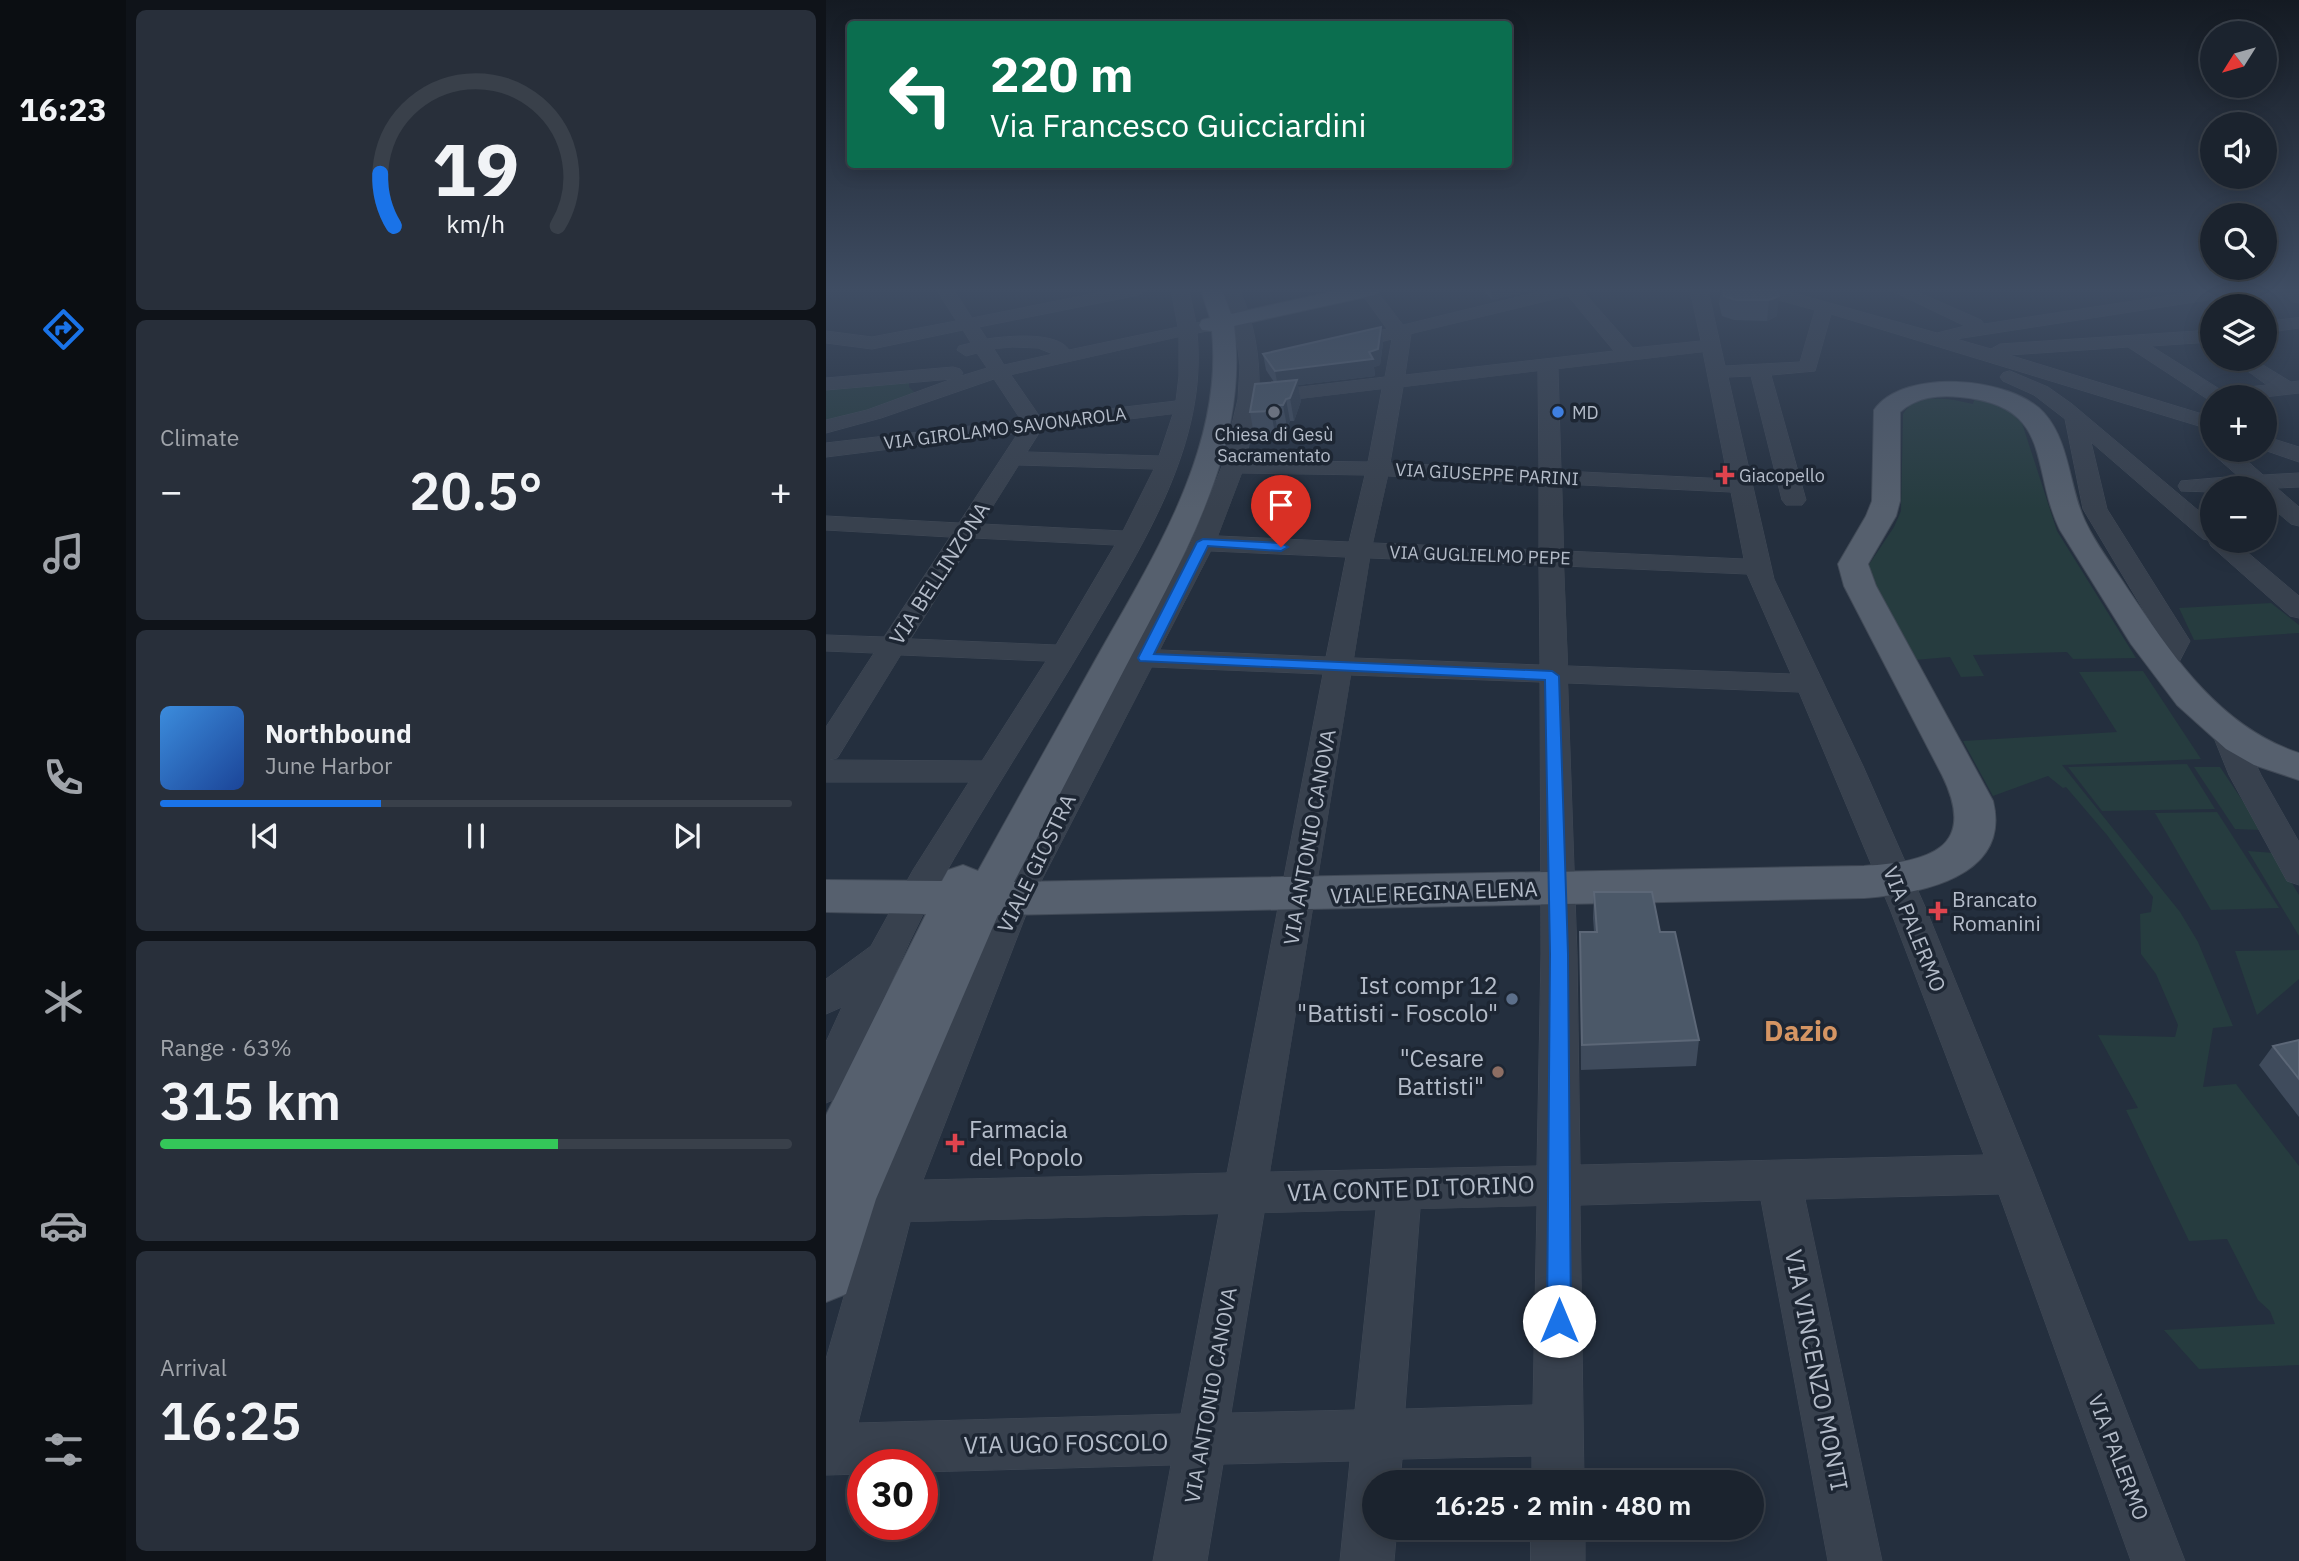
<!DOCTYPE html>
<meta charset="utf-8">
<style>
body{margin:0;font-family:"IBM Plex Sans",sans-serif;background:#282f3a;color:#f1f3f6;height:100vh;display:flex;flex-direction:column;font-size:26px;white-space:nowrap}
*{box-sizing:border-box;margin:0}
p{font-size:23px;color:#a0a4aa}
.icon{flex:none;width:38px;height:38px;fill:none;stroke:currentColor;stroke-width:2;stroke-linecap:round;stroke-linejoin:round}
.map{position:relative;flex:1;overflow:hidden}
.panel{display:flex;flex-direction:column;gap:10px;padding:10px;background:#0f1319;width:700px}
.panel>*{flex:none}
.top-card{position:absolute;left:21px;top:21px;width:665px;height:147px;border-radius:7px;box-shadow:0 4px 18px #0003,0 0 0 2px #39404a;background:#0b6e4f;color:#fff;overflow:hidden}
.needle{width:46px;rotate:233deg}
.controls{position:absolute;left:1374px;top:21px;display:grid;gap:14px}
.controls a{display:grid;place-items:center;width:77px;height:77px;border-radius:50%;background:#1b232e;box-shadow:0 4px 18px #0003,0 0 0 2px #39404a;font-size:35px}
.speed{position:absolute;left:21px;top:1449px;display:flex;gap:14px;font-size:35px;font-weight:700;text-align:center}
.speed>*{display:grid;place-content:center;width:91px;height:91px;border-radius:50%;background:#1b232e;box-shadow:0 4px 18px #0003,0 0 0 2px #39404a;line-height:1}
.speed .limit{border:10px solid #d22;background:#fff;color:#111}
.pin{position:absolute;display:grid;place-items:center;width:60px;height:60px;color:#fff;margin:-72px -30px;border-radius:50% 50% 50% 0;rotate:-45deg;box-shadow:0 0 7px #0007}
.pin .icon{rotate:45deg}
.me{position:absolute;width:77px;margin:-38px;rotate:0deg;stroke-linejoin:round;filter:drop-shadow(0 0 5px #0008)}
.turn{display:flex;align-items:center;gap:24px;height:147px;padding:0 28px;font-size:32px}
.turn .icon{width:91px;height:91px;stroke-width:2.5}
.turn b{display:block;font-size:49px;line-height:60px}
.big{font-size:52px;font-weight:600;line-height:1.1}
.panel .widget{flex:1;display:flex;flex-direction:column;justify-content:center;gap:10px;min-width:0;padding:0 24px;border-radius:10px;background:#282f3a}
.panel .dial{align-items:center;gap:0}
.dial svg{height:182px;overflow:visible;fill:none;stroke:#39404a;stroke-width:7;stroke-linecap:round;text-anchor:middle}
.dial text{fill:#f1f3f6;stroke:none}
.song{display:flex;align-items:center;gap:21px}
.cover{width:84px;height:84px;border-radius:10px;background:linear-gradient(135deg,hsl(210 70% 55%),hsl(220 70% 35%))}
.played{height:7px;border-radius:4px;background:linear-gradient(90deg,#1a73e8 35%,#39404a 35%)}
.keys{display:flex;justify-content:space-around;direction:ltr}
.heat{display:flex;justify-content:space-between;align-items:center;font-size:38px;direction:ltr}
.charge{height:10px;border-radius:5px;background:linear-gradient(90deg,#34c759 63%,#39404a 0)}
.trip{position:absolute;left:536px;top:1470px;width:402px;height:70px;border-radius:35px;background:#1b232e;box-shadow:0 4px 18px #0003,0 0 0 2px #39404a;font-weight:600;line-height:70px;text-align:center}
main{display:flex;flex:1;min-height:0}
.tab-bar{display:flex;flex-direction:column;width:126px;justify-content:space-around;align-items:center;background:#0b0e12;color:#a0a4aa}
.tab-bar .icon{width:49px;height:49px}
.tab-bar .selected{color:#1a73e8}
.tab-bar b{font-size:32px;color:#f1f3f6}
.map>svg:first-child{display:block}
.green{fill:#263c3f}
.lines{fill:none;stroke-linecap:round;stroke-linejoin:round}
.minor-casing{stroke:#414a57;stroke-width:1}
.major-casing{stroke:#414a57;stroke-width:2}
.minor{fill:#38414e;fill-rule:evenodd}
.major{fill:#56606e;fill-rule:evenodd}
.wall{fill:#3f4b5c}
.shaded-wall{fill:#2f3b4b}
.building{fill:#4b5868;stroke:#5c6777;stroke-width:2}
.route{fill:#1a73e8;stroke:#114b97;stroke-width:2}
.worship-dot{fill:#6b7280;stroke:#1d2633;stroke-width:2.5}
.shop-dot{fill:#3f7fe0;stroke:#1d2633;stroke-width:2.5}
.health-dot{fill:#e0444e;stroke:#1d2633;stroke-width:2.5}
.service-dot{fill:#5c6f8a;stroke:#1d2633;stroke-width:2.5}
.education-dot{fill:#8d6e63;stroke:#1d2633;stroke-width:2.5}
.labels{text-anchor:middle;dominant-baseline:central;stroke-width:7;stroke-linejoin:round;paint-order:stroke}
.far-poi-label{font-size:18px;fill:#b4bcc9;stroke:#1d2633;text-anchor:start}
.far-street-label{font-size:18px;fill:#b4bcc9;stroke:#1d2633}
.street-label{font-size:21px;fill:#b4bcc9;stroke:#1d2633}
.poi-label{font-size:21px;fill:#b4bcc9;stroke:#1d2633;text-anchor:start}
.near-poi-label{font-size:24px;fill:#b4bcc9;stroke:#1d2633;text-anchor:end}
.near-street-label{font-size:24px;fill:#b4bcc9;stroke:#1d2633}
.near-neighbourhood-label{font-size:28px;font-weight:bold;fill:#d59563;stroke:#1d2633}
</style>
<main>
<nav class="tab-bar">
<b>16:23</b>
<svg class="icon selected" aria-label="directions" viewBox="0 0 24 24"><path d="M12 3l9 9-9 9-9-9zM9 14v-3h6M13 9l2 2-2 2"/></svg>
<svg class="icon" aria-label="music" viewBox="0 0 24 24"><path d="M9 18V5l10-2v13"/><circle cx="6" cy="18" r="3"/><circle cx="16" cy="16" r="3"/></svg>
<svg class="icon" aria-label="phone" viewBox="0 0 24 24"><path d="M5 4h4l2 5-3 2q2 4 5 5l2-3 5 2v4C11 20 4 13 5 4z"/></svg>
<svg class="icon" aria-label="climate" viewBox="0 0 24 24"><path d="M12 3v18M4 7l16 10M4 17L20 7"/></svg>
<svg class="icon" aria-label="car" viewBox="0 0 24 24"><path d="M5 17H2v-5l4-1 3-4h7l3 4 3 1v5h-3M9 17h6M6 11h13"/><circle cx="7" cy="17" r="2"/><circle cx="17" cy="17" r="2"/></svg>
<svg class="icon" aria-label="filters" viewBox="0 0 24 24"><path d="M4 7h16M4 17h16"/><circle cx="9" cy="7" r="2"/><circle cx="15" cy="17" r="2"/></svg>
</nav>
<section class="panel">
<div class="widget dial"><svg viewBox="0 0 100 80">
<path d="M14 69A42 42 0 1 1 86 69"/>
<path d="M14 69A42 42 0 0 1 8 46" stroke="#1a73e8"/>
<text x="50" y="56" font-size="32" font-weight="700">19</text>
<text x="50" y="72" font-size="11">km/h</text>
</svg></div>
<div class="widget"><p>Climate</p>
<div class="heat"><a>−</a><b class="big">20.5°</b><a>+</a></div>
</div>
<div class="widget">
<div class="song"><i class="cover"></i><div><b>Northbound</b><p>June Harbor</p></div></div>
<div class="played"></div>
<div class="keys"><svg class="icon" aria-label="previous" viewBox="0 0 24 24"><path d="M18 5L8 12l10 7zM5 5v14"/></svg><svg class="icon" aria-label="pause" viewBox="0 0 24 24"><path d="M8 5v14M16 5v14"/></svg><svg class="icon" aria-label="next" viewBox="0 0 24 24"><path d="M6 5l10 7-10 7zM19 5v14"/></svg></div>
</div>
<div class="widget"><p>Range · 63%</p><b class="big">315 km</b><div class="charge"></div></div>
<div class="widget"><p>Arrival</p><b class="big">16:25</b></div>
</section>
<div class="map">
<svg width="1473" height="1561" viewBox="0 0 1473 1561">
<rect width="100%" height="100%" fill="#242f3e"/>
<g class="green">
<polygon points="83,379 83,387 91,395 0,424 0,387"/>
<path d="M 1149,397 L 1182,410 L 1196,423 L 1231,531 L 1310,658 L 1247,659 L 1241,652 L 1147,655 L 1158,676 L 1135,677 L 1124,657 L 1088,660 L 1045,581 L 1042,566 L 1068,527 L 1075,511 L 1077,414 C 1090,391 1126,399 1147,404 Z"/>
<polygon points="1445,603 1473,625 1473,633 1368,640 1353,608"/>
<polygon points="1317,671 1375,759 1236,765 1354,912 1372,942 1407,1026 1387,1028 1377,1087 1410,1084 1473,1166 1473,1365 1373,1369 1338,1330 1449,1324 1444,1311 1432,1300 1401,1239 1363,1241 1300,1110 1312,1108 1272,1035 1349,1037 1352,1025 1330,974 1315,954 1314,914 1325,912 1327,897 1281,835 1240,787 1237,788 1222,776 1167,796 1137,741 1291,732 1253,672"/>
<polygon points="1361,764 1389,809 1276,811 1242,767"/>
<polygon points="1368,767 1394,767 1436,830 1409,829"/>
<polygon points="1391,812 1453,908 1385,910 1329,813"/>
<polygon points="1422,851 1448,853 1473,895 1473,936"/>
<polygon points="1473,950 1473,979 1431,1015 1409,951"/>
</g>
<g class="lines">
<defs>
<g id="minor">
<path d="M 111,290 L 128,290 L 146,318 L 285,290 L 321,290 L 313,295 L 153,327 L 161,339 C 181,336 231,331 243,350 L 352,327 L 345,290 L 363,290 L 370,323 L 380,321 L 389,326 L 386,330 L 371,333 C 382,443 318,542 265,633 C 215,718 159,803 110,890 C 73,957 47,1029 14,1097 L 0,1103 L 0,1042 L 16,1007 L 0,1014 L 0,979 L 45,946 L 87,870 L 143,782 L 0,782 L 0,727 L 48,653 L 0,651 L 0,635 L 58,637 L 124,537 L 0,530 L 0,516 L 133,523 L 192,433 L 0,457 L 0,443 L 195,420 L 168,379 L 55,418 L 0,433 L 0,420 L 41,410 L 126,379 L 0,390 L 0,378 L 127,367 L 134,369 L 137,373 L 135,376 L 161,368 L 151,353 L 140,356 L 131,350 L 133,346 L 145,343 L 137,330 L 46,349 L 0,343 L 0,331 L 46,337 L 130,321 ZM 353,337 L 353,376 L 350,401 L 214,417 L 185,375 ZM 187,347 L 212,348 L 227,354 L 178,365 L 168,349 ZM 347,414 L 333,456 L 201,452 L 215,430 ZM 193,465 L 328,469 L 297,531 L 156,524 ZM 148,538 L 289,545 L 230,645 L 85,639 ZM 75,655 L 220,661 L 156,761 L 3,760 L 11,758 Z"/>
<path d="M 397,290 L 414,290 C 428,323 434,355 433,392 L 559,377 L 566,339 L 554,342 L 545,336 L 547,332 L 561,329 L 533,290 L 550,290 L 577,325 L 720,290 L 756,290 L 807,348 L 875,341 L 864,290 L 882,290 L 899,366 L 974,362 L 989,310 L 930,294 L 928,290 L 957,290 L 1111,333 L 1139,326 L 1064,290 L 1087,290 L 1155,320 L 1158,324 L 1378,290 L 1422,290 L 1414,295 L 1130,339 L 1165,349 L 1174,344 L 1386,330 L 1386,342 L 1325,346 L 1395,390 L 1441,385 L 1405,359 L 1427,359 L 1465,382 L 1473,381 L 1473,393 L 1438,397 L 1386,397 L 1386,402 L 1302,347 L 1183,355 L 1386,417 L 1386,430 L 1005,314 L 989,371 L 945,375 L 980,500 L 976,505 L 960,505 L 956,500 L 925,376 L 902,377 L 948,579 L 1037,766 L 1100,909 L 1208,1174 L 1359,1561 L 1305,1561 L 1173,1194 L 979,1199 L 1056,1561 L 1002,1561 L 935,1200 L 754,1205 L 758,1482 L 706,1482 L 706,1456 L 576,1459 L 574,1482 L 548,1482 L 548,1528 L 571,1528 L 568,1561 L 514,1561 L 524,1461 L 397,1464 L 381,1561 L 327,1561 L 345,1465 L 96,1472 L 96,1465 L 37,1465 L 37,1474 L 0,1475 L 0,1359 L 45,1202 L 172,899 L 365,543 L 396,466 L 412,399 L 414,366 L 408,318 ZM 742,296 L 788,351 L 579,375 L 585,334 ZM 877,352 L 902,479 L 735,471 L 732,369 ZM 712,371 L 713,470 L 564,463 L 577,387 ZM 556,389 L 542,462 L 420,460 L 431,404 ZM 416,473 L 539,475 L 523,542 L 392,536 ZM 562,476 L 713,483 L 713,550 L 547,543 ZM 736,484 L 905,492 L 918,559 L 738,551 ZM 385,551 L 520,557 L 500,657 L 334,650 ZM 544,558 L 713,565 L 714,665 L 528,658 ZM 738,566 L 921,574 L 965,674 L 742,666 ZM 326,667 L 497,674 L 401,1173 L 97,1180 L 206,899 ZM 525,675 L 714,682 L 715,954 L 711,1166 L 444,1172 ZM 742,683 L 973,692 L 1064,909 L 1158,1155 L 754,1165 L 751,954 ZM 711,1206 L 707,1405 L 579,1409 L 594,1209 ZM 550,1210 L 529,1410 L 405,1413 L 438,1213 ZM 393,1214 L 355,1414 L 32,1423 L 84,1222 Z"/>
<polygon points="1455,290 1473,290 1473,303 1467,302"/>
<polygon points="1473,318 1473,328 1438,333 1438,322"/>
<polygon points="1184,371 1222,387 1246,404 1386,522 1386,541 1408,541 1473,596 1473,618 1464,616 1385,546 1382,540 1377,539 1265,442 1281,509 1364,641 1349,670 1339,673 1329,670 1325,664 1336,641 1257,509 1239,419 1208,395 1177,381 1174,377 1177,373"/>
<polygon points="1438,436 1473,447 1473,462 1438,450"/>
<polygon points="1386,449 1409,450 1437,475 1473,473 1473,487 1451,488 1473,507 1473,526 1465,524 1438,501 1438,488 1386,488 1386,492 1355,491 1352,486 1355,481 1412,476 1388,455"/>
<polygon points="1401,723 1412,726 1435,775 1473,842 1473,885 1461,881 1403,775 1386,733 1390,726"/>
<rect x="705" y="1528" width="54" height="33"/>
</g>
<path id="major" d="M 375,290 L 396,290 L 405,314 L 513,290 L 554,290 L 551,294 L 544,296 L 408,326 C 424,450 353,564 298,670 C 261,741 225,812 188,882 L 1038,866 C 1101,862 1153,850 1116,775 L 1018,586 L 1012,564 L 1040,516 L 1046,501 L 1048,410 C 1078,367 1186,377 1218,413 C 1244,442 1243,487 1259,521 C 1270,545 1287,566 1301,588 C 1346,655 1393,727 1473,753 L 1473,780 L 1428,765 L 1400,749 L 1351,705 L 1305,644 L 1234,530 C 1203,466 1229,406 1134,397 C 1112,395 1091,397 1074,412 L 1074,501 L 1070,516 L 1042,564 L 1050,586 L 1167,801 C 1186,878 1092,894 1038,898 L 172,915 L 50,1199 L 20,1294 L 0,1302 L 0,1115 L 100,914 L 0,912 L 0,880 L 116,881 L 122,870 L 137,865 L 152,871 C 190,802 228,734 266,666 C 322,565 398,452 386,331 L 376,330 L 373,325 L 376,320 L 384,318 Z"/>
</defs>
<use href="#minor" class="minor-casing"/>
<use href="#major" class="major-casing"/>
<use href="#minor" class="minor"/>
<use href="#major" class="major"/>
</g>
<g class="wall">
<polygon points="656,290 707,290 666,300"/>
<polygon points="895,290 951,290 951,316 941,321 908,320 896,316 893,304"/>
<polygon points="555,327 557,343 554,365 548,367 549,376 472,385 475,401 468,421 464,421 461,427 451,427 449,434 428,435 424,412 448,382 440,370 437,354"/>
<polygon points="768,892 834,932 873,1040 870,1066 755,1070 754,932 768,932 767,918"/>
<polygon points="1473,1040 1473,1117 1433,1065 1447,1046"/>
</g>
<g class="shaded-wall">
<polygon points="665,290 707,290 666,300"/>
<polygon points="953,296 951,316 941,321 943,300"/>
<polygon points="555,327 557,343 554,365 548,367 549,376 472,385 475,401 468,421 464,398 452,387 449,371 543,352"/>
<polygon points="460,399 464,421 461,427 457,405"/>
<polygon points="447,405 451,427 449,434 445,411"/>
</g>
<g class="building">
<polygon points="897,290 951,290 953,296 943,300 910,300 898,296"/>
<polygon points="555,327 552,349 543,352 547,359 449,371 437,354"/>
<polygon points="471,380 464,398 460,399 457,405 447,405 445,411 424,412 429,384"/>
<polygon points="768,892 826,892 834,932 849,932 873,1040 756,1045 754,932 771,932"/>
<polygon points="1473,1040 1473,1079 1447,1046"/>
</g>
<linearGradient id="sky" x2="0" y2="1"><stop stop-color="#141a22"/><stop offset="0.57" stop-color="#3f4d63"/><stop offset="1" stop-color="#3f4d63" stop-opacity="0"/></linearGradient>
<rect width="1473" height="509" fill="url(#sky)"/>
<polygon class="route" points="377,539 455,543 462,547 455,551 382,546 328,654 726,671 733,676 742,954 745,1321 742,1329 733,1333 725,1329 721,1321 724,954 719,680 314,661 312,658 371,542"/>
<circle class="worship-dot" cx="448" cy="412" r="7"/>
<circle class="shop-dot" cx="732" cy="412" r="7"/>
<g class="health-dot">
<path d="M895.5 464.5h7v7h7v7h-7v7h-7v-7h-7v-7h7z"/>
<path d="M1108.5 900.5h7v7h7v7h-7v7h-7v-7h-7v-7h7z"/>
<path d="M125.5 1132.5h7v7h7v7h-7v7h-7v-7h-7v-7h7z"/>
</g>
<circle class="service-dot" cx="686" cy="999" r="7"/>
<circle class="education-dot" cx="672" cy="1072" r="7"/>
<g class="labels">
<g class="far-poi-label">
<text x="746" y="412">MD</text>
<text x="448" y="434" text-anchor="middle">Chiesa di Gesù<tspan x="448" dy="21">Sacramentato</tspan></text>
<text x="913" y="475">Giacopello</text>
</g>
<g class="far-street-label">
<text transform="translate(179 428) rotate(-7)">VIA GIROLAMO SAVONAROLA</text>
<text transform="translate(661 474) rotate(3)">VIA GIUSEPPE PARINI</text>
<text transform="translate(654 555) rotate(2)">VIA GUGLIELMO PEPE</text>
</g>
<g class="street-label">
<text transform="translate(113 573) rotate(-57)">VIA BELLINZONA</text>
<text transform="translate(483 837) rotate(-80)">VIA ANTONIO CANOVA</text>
<text transform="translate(210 863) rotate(-64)">VIALE GIOSTRA</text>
<text transform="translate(608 892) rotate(-2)">VIALE REGINA ELENA</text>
<text transform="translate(1089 929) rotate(68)">VIA PALERMO</text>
<text transform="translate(384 1395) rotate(-80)">VIA ANTONIO CANOVA</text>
<text transform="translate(1293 1457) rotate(69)">VIA PALERMO</text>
</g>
<g class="poi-label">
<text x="1126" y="899">Brancato<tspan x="1126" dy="24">Romanini</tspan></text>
</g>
<g class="near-poi-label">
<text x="672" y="985">Ist compr 12<tspan x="672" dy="28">"Battisti - Foscolo"</tspan></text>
<text x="658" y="1058">"Cesare<tspan x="658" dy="28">Battisti"</tspan></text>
<text x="143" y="1129" text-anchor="start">Farmacia<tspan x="143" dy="28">del Popolo</tspan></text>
</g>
<g class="near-street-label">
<text transform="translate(585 1188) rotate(-2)">VIA CONTE DI TORINO</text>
<text transform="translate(991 1370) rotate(79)">VIA VINCENZO MONTI</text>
<text transform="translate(240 1443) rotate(-1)">VIA UGO FOSCOLO</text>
</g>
<g class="near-neighbourhood-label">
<text x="975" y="1030">Dazio</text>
</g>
</g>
</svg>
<div class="controls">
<a><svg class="needle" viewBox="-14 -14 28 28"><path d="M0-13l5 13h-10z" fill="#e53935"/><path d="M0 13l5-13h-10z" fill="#a0a4aa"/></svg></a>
<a><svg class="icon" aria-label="sound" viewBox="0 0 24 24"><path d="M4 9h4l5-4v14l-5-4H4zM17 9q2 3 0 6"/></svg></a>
<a><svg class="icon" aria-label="search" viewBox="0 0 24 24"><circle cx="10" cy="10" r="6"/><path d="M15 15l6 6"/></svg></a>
<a><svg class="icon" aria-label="layers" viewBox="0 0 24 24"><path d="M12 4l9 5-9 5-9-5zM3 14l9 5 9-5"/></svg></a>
<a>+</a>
<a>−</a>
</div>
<div class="speed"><div class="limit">30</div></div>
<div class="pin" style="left:455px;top:547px;background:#d93025"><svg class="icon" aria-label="arrive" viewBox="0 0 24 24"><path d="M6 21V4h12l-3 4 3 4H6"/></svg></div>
<svg class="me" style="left:733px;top:1321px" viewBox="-20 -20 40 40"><circle r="19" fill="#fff"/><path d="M0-13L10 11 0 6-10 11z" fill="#1a73e8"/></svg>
<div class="trip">16:25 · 2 min · 480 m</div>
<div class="top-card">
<div class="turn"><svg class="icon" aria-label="left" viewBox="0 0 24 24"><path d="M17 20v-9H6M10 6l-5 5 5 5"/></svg><div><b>220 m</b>Via Francesco Guicciardini</div></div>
</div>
</div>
</main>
